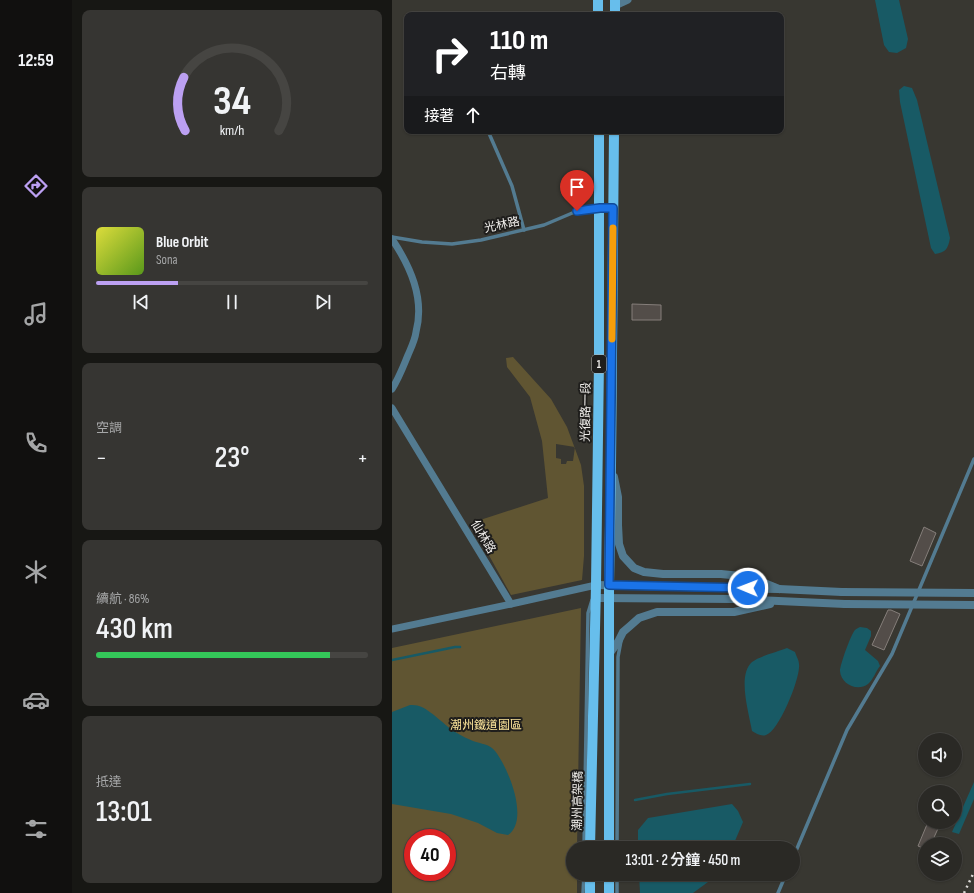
<!DOCTYPE html>
<html lang="zh-TW">
<meta charset="utf-8">
<style>
body{margin:0;font-family:"Sofia Sans Condensed","Noto Sans TC",sans-serif;background:#363532;color:#f1f3f6;height:100vh;display:flex;flex-direction:column;font-size:15px;white-space:nowrap}
*{box-sizing:border-box;margin:0}
p{font-size:13px;color:#a5a6a7}
.icon{flex:none;width:22px;height:22px;fill:none;stroke:currentColor;stroke-width:2;stroke-linecap:round;stroke-linejoin:round}
.map{position:relative;flex:1;overflow:hidden}
.side{display:flex;flex-direction:column;gap:10px;padding:10px;background:#171714;width:320px}
.side>*{flex:none}
.top-card{position:absolute;left:12px;top:12px;width:380px;height:122px;border-radius:8px;box-shadow:0 1px 3px #0004,0 0 0 1px #464542;background:#202124;color:#fff;overflow:hidden}
.controls{position:absolute;left:526px;top:733px;display:grid;gap:8px}
.controls a{display:grid;place-items:center;width:44px;height:44px;border-radius:50%;background:#2a2925;box-shadow:0 1px 3px #0004,0 0 0 1px #464542;font-size:20px}
.speed{position:absolute;left:12px;top:829px;display:flex;gap:8px;font-size:20px;font-weight:700;text-align:center}
.speed>*{display:grid;place-content:center;width:52px;height:52px;border-radius:50%;background:#2a2925;box-shadow:0 1px 3px #0004,0 0 0 1px #464542;line-height:1}
.speed .limit{border:6px solid #d22;background:#fff;color:#111}
.pin{position:absolute;display:grid;place-items:center;width:34px;height:34px;color:#fff;margin:-41px -17px;border-radius:50% 50% 50% 0;rotate:-45deg;box-shadow:0 0 4px #0007}
.pin .icon{rotate:45deg}
.me{position:absolute;width:44px;margin:-22px;rotate:271deg;stroke-linejoin:round;filter:drop-shadow(0 0 3px #0008)}
.turn{display:flex;align-items:center;gap:14px;height:84px;padding:0 20px;font-size:18px}
.turn .icon{width:52px;height:52px;stroke-width:2.5}
.turn b{display:block;font-size:28px;line-height:34px}
.then{display:flex;align-items:center;height:38px;padding:0 20px;background:#0003;gap:8px;font-size:15px}
.big{font-size:30px;font-weight:600;line-height:1.1}
.side .widget{flex:1;display:flex;flex-direction:column;justify-content:center;gap:6px;min-width:0;padding:0 14px;border-radius:8px;background:#363532}
.side .dial{align-items:center;gap:0}
.dial svg{height:104px;overflow:visible;fill:none;stroke:#464542;stroke-width:7;stroke-linecap:round;text-anchor:middle}
.dial text{fill:#f1f3f6;stroke:none}
.song{display:flex;align-items:center;gap:12px}
.cover{width:48px;height:48px;border-radius:6px;background:linear-gradient(135deg,hsl(60 70% 55%),hsl(90 70% 35%))}
.played{height:4px;border-radius:2px;background:linear-gradient(90deg,#bca0f2 30%,#464542 30%)}
.keys{display:flex;justify-content:space-around;direction:ltr}
.heat{display:flex;justify-content:space-between;align-items:center;font-size:22px;direction:ltr}
.charge{height:6px;border-radius:3px;background:linear-gradient(90deg,#34c759 86%,#464542 0)}
.trip{position:absolute;left:174px;top:841px;width:234px;height:40px;border-radius:20px;background:#2a2925;box-shadow:0 1px 3px #0004,0 0 0 1px #464542;font-weight:600;line-height:40px;text-align:center}
main{display:flex;flex:1;min-height:0}
.tab-bar{display:flex;flex-direction:column;width:72px;justify-content:space-around;align-items:center;background:#11100f;color:#a5a6a7}
.tab-bar .icon{width:28px;height:28px}
.tab-bar .active{color:#bca0f2}
.tab-bar b{font-size:18px;color:#f1f3f6}
.map>svg:first-child{display:block}
.green{fill:#605532;fill-rule:evenodd}
.water{fill:#185a65}
.lines{fill:none;stroke-linecap:round;stroke-linejoin:round}
.stream{stroke:#185a65;stroke-width:2.5}
.building{fill:#534d49;stroke:#857e7a}
.service{stroke:#537b91;stroke-width:3.5}
.minor{stroke:#537b91;stroke-width:7}
.tertiary{stroke:#537b91;stroke-width:8}
.primary{stroke:#67beec;stroke-width:10}
.rail{stroke:#dbd9d6;stroke-width:2.5;stroke-dasharray:2 4;stroke-linecap:butt}
.tertiary-bridge{stroke:#537b91;stroke-width:8}
.route-casing{stroke:#114b97;stroke-width:10}
.route{stroke:#1a73e8;stroke-width:7}
.slow{stroke:#f59e0b;stroke-width:7}
.labels{text-anchor:middle;dominant-baseline:central;stroke-width:4;stroke-linejoin:round;paint-order:stroke}
.shield{fill:#1f1e1c;stroke:#b1b0ad;stroke-width:1}
.shield-label{font-size:11px;font-weight:bold;fill:#f0eeeb}
.street-label{font-size:12px;fill:#f0eeeb;stroke:#1f1e1c}
.park-label{font-size:12px;fill:#fae399;stroke:#1f1e1c}
</style>
<main>
<nav class="tab-bar">
<b>12:59</b>
<svg class="icon active" aria-label="directions" viewBox="0 0 24 24"><path d="M12 3l9 9-9 9-9-9zM9 14v-3h6M13 9l2 2-2 2"/></svg>
<svg class="icon" aria-label="music" viewBox="0 0 24 24"><path d="M9 18V5l10-2v13"/><circle cx="6" cy="18" r="3"/><circle cx="16" cy="16" r="3"/></svg>
<svg class="icon" aria-label="phone" viewBox="0 0 24 24"><path d="M5 4h4l2 5-3 2q2 4 5 5l2-3 5 2v4C11 20 4 13 5 4z"/></svg>
<svg class="icon" aria-label="climate" viewBox="0 0 24 24"><path d="M12 3v18M4 7l16 10M4 17L20 7"/></svg>
<svg class="icon" aria-label="car" viewBox="0 0 24 24"><path d="M5 17H2v-5l4-1 3-4h7l3 4 3 1v5h-3M9 17h6M6 11h13"/><circle cx="7" cy="17" r="2"/><circle cx="17" cy="17" r="2"/></svg>
<svg class="icon" aria-label="filters" viewBox="0 0 24 24"><path d="M4 7h16M4 17h16"/><circle cx="9" cy="7" r="2"/><circle cx="15" cy="17" r="2"/></svg>
</nav>
<section class="side">
<div class="widget dial"><svg viewBox="0 0 100 80">
<path d="M14 69A42 42 0 1 1 86 69"/>
<path d="M14 69A42 42 0 0 1 13 28" stroke="#bca0f2"/>
<text x="50" y="56" font-size="32" font-weight="700">34</text>
<text x="50" y="72" font-size="11">km/h</text>
</svg></div>
<div class="widget">
<div class="song"><i class="cover"></i><div><b>Blue Orbit</b><p>Sona</p></div></div>
<div class="played"></div>
<div class="keys"><svg class="icon" aria-label="previous" viewBox="0 0 24 24"><path d="M18 5L8 12l10 7zM5 5v14"/></svg><svg class="icon" aria-label="pause" viewBox="0 0 24 24"><path d="M8 5v14M16 5v14"/></svg><svg class="icon" aria-label="next" viewBox="0 0 24 24"><path d="M6 5l10 7-10 7zM19 5v14"/></svg></div>
</div>
<div class="widget"><p>空調</p>
<div class="heat"><a>−</a><b class="big">23°</b><a>+</a></div>
</div>
<div class="widget"><p>續航 · 86%</p><b class="big">430 km</b><div class="charge"></div></div>
<div class="widget"><p>抵達</p><b class="big">13:01</b></div>
</section>
<div class="map">
<svg width="582" height="893" viewBox="0 0 582 893">
<rect width="100%" height="100%" fill="#383731"/>
<g class="green">
<path d="M 121,357 L 159,399 L 175,427 L 189,465 L 192,486 L 192,556 L 190,580 L 119,595 L 79,523 L 156,498 L 150,441 L 138,397 L 115,367 L 114,358 ZM 164,444 L 183,447 L 181,461 L 175,461 L 174,464 L 169,464 L 169,459 L 164,458 Z"/>
<path d="M 189,608 L 185,848 L 181,848 L 181,874 L 185,874 L 185,893 L 0,893 L 0,648 ZM 21,838 L 55,838 L 55,872 L 21,872 Z"/>
</g>
<g class="water">
<polygon points="483,0 507,0 516,39 514,48 505,53 497,52 492,45"/>
<path d="M 512,86 L 520,88 L 525,100 L 558,238 C 556,249 554,252 543,254 L 539,248 L 508,102 L 507,90 Z"/>
<path d="M 468,627 L 475,628 L 479,631 L 479,636 L 473,650 L 486,661 L 488,666 C 484,671 481,680 476,684 C 465,692 449,684 448,671 C 448,665 459,634 463,630 C 464,629 466,628 468,627 Z"/>
<path d="M 395,648 L 403,652 C 404,656 407,660 407,664 C 409,677 387,731 374,735 C 369,737 364,733 360,731 C 357,713 345,675 360,662 C 368,656 385,652 395,648 Z"/>
<path d="M 18,705 C 21,705 25,705 27,706 C 38,709 54,727 65,733 C 70,736 76,739 81,741 C 89,744 98,744 103,751 C 116,767 138,820 116,835 L 105,833 L 86,823 L 59,814 L 0,804 L 0,712 Z"/>
<polygon points="582,782 582,799 567,834 560,832"/>
<polygon points="340,804 346,811 351,822 340,848 246,848 246,830 256,818"/>
<polygon points="247,874 323,874 316,882 301,893 248,893"/>
</g>
<g class="lines">
<g class="stream">
<polyline points="0,660 63,647 68,647"/>
<polyline points="243,800 275,794 358,784"/>
</g>
</g>
<g class="building">
<polygon points="240,304 269,305 269,320 240,320"/>
<polygon points="532,527 544,533 530,566 518,561"/>
<polygon points="496,610 499,610 508,614 492,650 480,645"/>
<polygon points="536,822 549,822 539,844 533,844 533,849 526,846"/>
</g>
<g class="lines">
<g class="service">
<polyline points="96,131 120,186 132,230"/>
<polyline points="0,237 30,242 60,244 89,240 152,225 185,211 208,208 220,208"/>
<polyline points="192,848 196,613 200,600"/>
<polyline points="225,848 226,657 229,641"/>
<polyline points="401,858 455,730 500,654 582,459"/>
<polyline points="191,893 192,874"/>
<polyline points="225,893 225,874"/>
<polyline points="386,893 394,874"/>
</g>
<g class="minor">
<polyline points="223,6 236,0"/>
<path d="M 0,239 C 18,266 33,298 24,332 C 23,340 19,348 16,355 C 11,367 7,378 0,389"/>
<polyline points="0,408 119,604 204,585"/>
<polyline points="0,629 119,604"/>
</g>
<g class="tertiary">
<polyline points="222,477 226,497 226,525 227,544 231,556 242,568 252,572 271,574 329,574 358,577 387,589"/>
<polyline points="204,585 387,589 450,592"/>
<polyline points="204,598 343,599 453,604"/>
<polyline points="217,654 226,642 231,632 238,626 247,618 265,612 342,612 378,604"/>
</g>
<g class="primary">
<polyline points="206,0 206,15"/>
<polyline points="223,15 223,0"/>
<polyline points="198,848 204,585 207,361 207,131"/>
<polyline points="217,848 217,585 219,466 222,131"/>
<polyline points="198,874 198,893"/>
<polyline points="217,893 217,874"/>
</g>
<polyline class="rail" points="572,893 582,872"/>
<g class="tertiary-bridge">
<polyline points="450,592 582,593"/>
<polyline points="453,604 582,605"/>
</g>
</g>
<g class="lines">
<defs>
<polyline id="route" points="185,211 208,208 221,208 217,585 356,588"/>
</defs>
<use href="#route" class="route-casing"/>
<use href="#route" class="route"/>
<polyline class="slow" points="220,339 221,228"/>
</g>
<g class="labels">
<rect class="shield" x="200" y="355" width="14" height="18" rx="3"/>
<g class="shield-label">
<text x="207" y="364">1</text>
</g>
<g class="street-label">
<text transform="translate(110 225) rotate(-12)">光林路</text>
<text transform="translate(194 412) rotate(-89)">光復路一段</text>
<text transform="translate(91 537) rotate(59)">仙林路</text>
<text transform="translate(186 801) rotate(-89)">潮州高架橋</text>
</g>
<g class="park-label">
<text x="94" y="725">潮州鐵道園區</text>
</g>
</g>
</svg>
<div class="controls">
<a><svg class="icon" aria-label="sound" viewBox="0 0 24 24"><path d="M4 9h4l5-4v14l-5-4H4zM17 9q2 3 0 6"/></svg></a>
<a><svg class="icon" aria-label="search" viewBox="0 0 24 24"><circle cx="10" cy="10" r="6"/><path d="M15 15l6 6"/></svg></a>
<a><svg class="icon" aria-label="layers" viewBox="0 0 24 24"><path d="M12 4l9 5-9 5-9-5zM3 14l9 5 9-5"/></svg></a>
</div>
<div class="speed"><div class="limit">40</div></div>
<div class="pin" style="left:185px;top:211px;background:#d93025"><svg class="icon" aria-label="arrive" viewBox="0 0 24 24"><path d="M6 21V4h12l-3 4 3 4H6"/></svg></div>
<svg class="me" style="left:356px;top:588px" viewBox="-20 -20 40 40"><circle r="17" fill="#1a73e8" stroke="#fff" stroke-width="3"/><path d="M0-11L8 9 0 5-8 9z" fill="#fff"/></svg>
<div class="trip">13:01 · 2 分鐘 · 450 m</div>
<div class="top-card">
<div class="turn"><svg class="icon" aria-label="right" viewBox="0 0 24 24"><path d="M7 20v-9h11M14 6l5 5-5 5"/></svg><div><b>110 m</b>右轉</div></div>
<div class="then">接著<svg class="icon" aria-label="ahead" viewBox="0 0 24 24"><path d="M12 20V5M6 11l6-6 6 6"/></svg></div>
</div>
</div>
</main>
